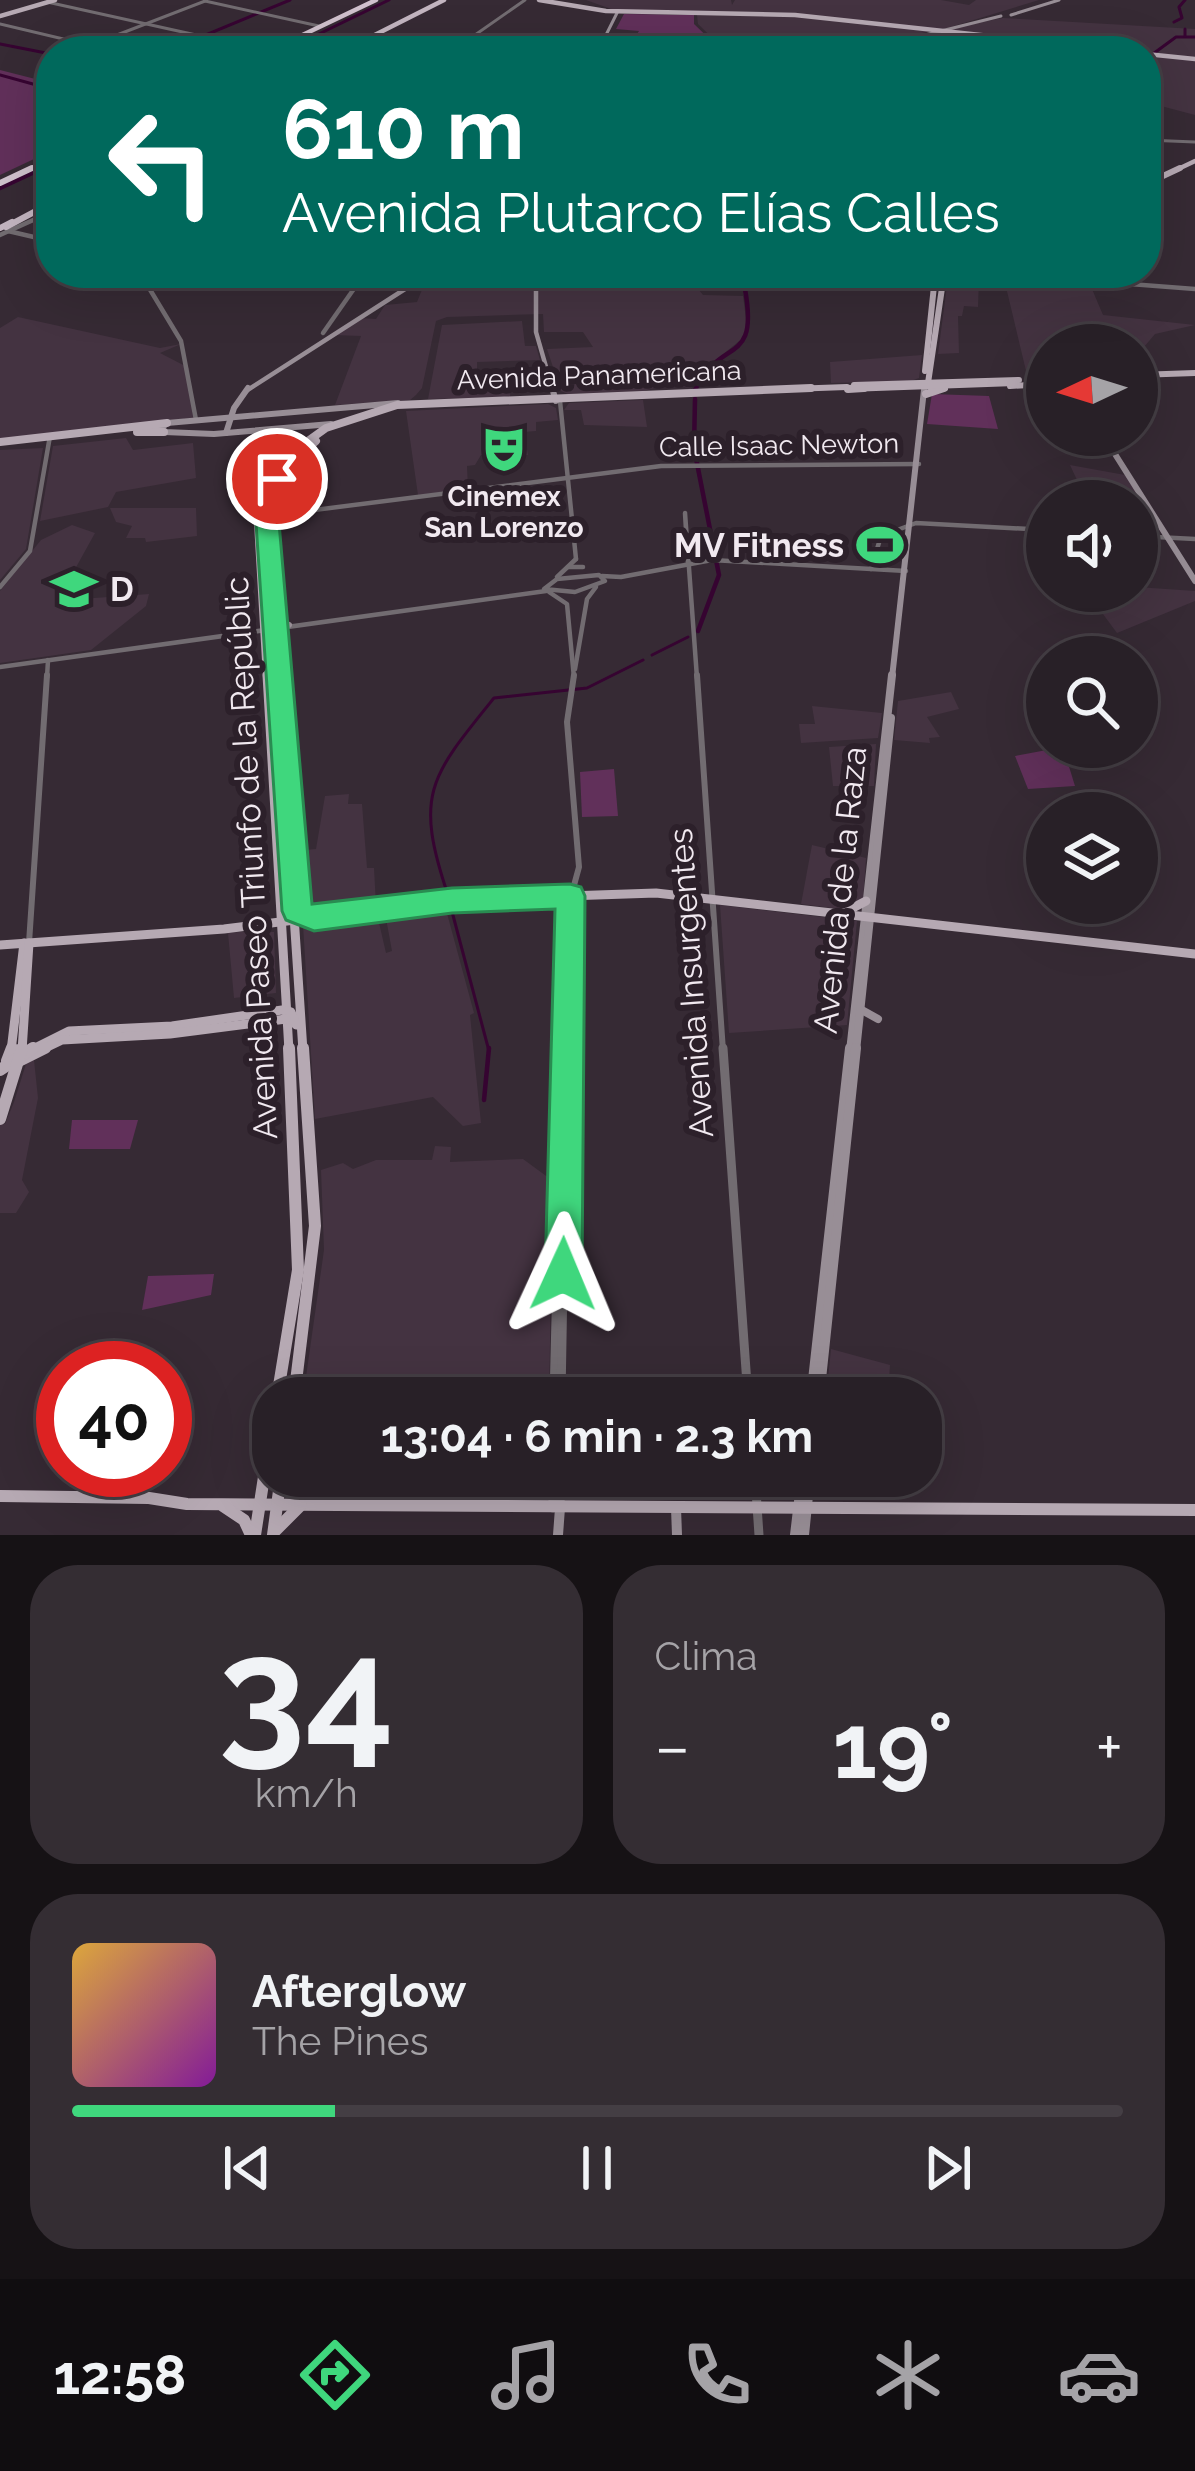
<!DOCTYPE html>
<html lang="es">
<meta charset="utf-8">
<style>
body{margin:0;font-family:Raleway,sans-serif;background:#342d33;color:#f1f3f6;height:100vh;display:flex;flex-direction:column;font-size:45px;white-space:nowrap}
*{box-sizing:border-box;margin:0}
p{font-size:39px;color:#a5a3a7}
.icon{flex:none;width:66px;height:66px;fill:none;stroke:currentColor;stroke-width:2;stroke-linecap:round;stroke-linejoin:round}
.map{position:relative;height:1535px;overflow:hidden}
.sheet{display:flex;flex-direction:column;gap:30px;padding:30px;background:#161215;flex:1}
.sheet>*{flex:none}
.banner{position:absolute;left:36px;top:36px;width:1125px;height:252px;border-radius:48px;box-shadow:0 12px 48px #0002,0 0 0 3px #443e44;background:#00695c;color:#fff;overflow:hidden}
.needle{width:78px;rotate:266deg}
.controls{position:absolute;left:1026px;top:324px;display:grid;gap:24px}
.controls a{display:grid;place-items:center;width:132px;height:132px;border-radius:50%;background:#282027;box-shadow:0 12px 48px #0002,0 0 0 3px #443e44;font-size:60px}
.speed{position:absolute;left:36px;top:1341px;display:flex;gap:24px;font-size:60px;font-weight:700;text-align:center}
.speed>*{display:grid;place-content:center;width:156px;height:156px;border-radius:50%;background:#282027;box-shadow:0 12px 48px #0002,0 0 0 3px #443e44;line-height:1}
.speed .limit{border:18px solid #d22;background:#fff;color:#111}
.pin{position:absolute;display:grid;place-items:center;width:102px;height:102px;color:#fff;margin:-51px;border:6px solid #fff;border-radius:50%;box-shadow:0 3px 12px #0007}
.me{position:absolute;width:132px;margin:-66px;rotate:1deg;stroke-linejoin:round;filter:drop-shadow(0 0 9px #0008)}
.turn{display:flex;align-items:center;gap:42px;height:252px;padding:0 48px;font-size:54px}
.turn .icon{width:156px;height:156px;stroke-width:2.5}
.turn b{display:block;font-size:84px;line-height:102px}
.big{font-size:90px;font-weight:700;line-height:1.1}
.sheet .tile{flex:1;display:flex;flex-direction:column;justify-content:center;gap:18px;min-width:0;padding:0 42px;border-radius:48px;background:#342d33}
.sheet .dial{align-items:center;gap:0}
.dial b{font-size:156px;line-height:1}
.song{display:flex;align-items:center;gap:36px}
.cover{width:144px;height:144px;border-radius:18px;background:linear-gradient(135deg,hsl(40 70% 55%),hsl(290 70% 35%))}
.played{height:12px;border-radius:6px;background:linear-gradient(90deg,#3fd77d 25%,#443e44 25%)}
.keys{display:flex;justify-content:space-around;direction:ltr}
.heat{display:flex;justify-content:space-between;align-items:center;font-size:66px;direction:ltr}
.sheet .tiles{flex:1;display:grid;gap:30px;grid-template-columns:1fr 1fr}
.tile:last-child{grid-column:span 2}
.trip{position:absolute;left:252px;top:1377px;width:690px;height:120px;border-radius:48px;background:#282027;box-shadow:0 12px 48px #0002,0 0 0 3px #443e44;font-weight:700;line-height:120px;text-align:center}
.tab-bar{display:flex;height:192px;justify-content:space-around;align-items:center;background:#100d10;color:#a5a3a7}
.tab-bar .icon{width:84px;height:84px}
.tab-bar .active{color:#3fd77d}
.tab-bar b{font-size:54px;color:#f1f3f6}
.map>svg:first-child{display:block}
.built{fill:#443341}
.green{fill:#61305a}
.lines{fill:none;stroke-linecap:round;stroke-linejoin:round}
.stream-far1{stroke:#360431;stroke-width:3}
.stream{stroke:#360431;stroke-width:4.5}
.canal-far1{stroke:#360431;stroke-width:3}
.canal{stroke:#360431;stroke-width:4.5}
.tertiary-far3{stroke:#726c71;stroke-width:3}
.tertiary-far2{stroke:#726c71;stroke-width:4.5}
.tertiary-far1{stroke:#726c71;stroke-width:6}
.tertiary{stroke:#726c71;stroke-width:9}
.secondary-far4{stroke:#988e96;stroke-width:3}
.secondary-far3{stroke:#988e96;stroke-width:4.5}
.secondary-far2{stroke:#988e96;stroke-width:6}
.secondary-far1{stroke:#988e96;stroke-width:8}
.secondary{stroke:#988e96;stroke-width:10}
.primary-far4{stroke:#b6a9b3;stroke-width:4.5}
.primary-far3{stroke:#b6a9b3;stroke-width:6}
.primary-far2{stroke:#b6a9b3;stroke-width:8}
.primary-far1{stroke:#b6a9b3;stroke-width:9}
.primary{stroke:#b6a9b3;stroke-width:12}
.trunk-far1{stroke:#c3b5c0;stroke-width:4.5}
.trunk{stroke:#c3b5c0;stroke-width:6}
.motorway-far1{stroke:#d0c1cd;stroke-width:4.5}
.motorway{stroke:#d0c1cd;stroke-width:6}
.primary-bridge-far1{stroke:#b6a9b3;stroke-width:6}
.primary-bridge{stroke:#b6a9b3;stroke-width:8}
.trunk-bridge{stroke:#c3b5c0;stroke-width:6}
.route{fill:#3fd77d;stroke:#298c51;stroke-width:3}
.labels{text-anchor:middle;dominant-baseline:central;stroke-width:12;stroke-linejoin:round;paint-order:stroke}
.far-street-label{font-size:27px;fill:#f1e9f0;stroke:#2c202a}
.far-poi-label{font-size:27px;font-weight:bold;fill:#f1e9f0;stroke:#2c202a}
.poi-label{font-size:33px;font-weight:bold;fill:#f1e9f0;stroke:#2c202a;text-anchor:end}
.street-label{font-size:33px;fill:#f1e9f0;stroke:#2c202a}
</style>
<div class="map">
<svg width="1195" height="1535" viewBox="0 0 1195 1535">
<rect width="100%" height="100%" fill="#362a34"/>
<g class="built">
<polygon points="586,0 731,0 732,5 735,0 941,0 969,5 976,0 1039,0 944,29 1003,18 1195,29 1195,115 1146,102 1146,51 938,51 926,38 941,33 929,31 856,51 726,51 698,24 697,15 614,10"/>
<polygon points="435,273 717,273 690,279 703,295 743,296 748,334 702,371 691,389 672,383 643,391 568,394 561,391 547,349 593,347 583,332 544,332 543,314 447,317 436,321 422,388 416,395 410,400 335,405 361,336 333,335 360,318 376,319 385,305 417,302 428,275"/>
<polygon points="962,273 984,273 994,279 979,278 978,307 964,306 962,316 958,316 959,353 938,354 947,285"/>
<polygon points="998,277 1089,282 1103,315 1195,325 1155,334 1144,347 1047,345 1047,375 1027,375 1006,287 1000,286"/>
<polygon points="18,317 160,348 181,344 160,353 189,368 193,418 0,440 0,328"/>
<polygon points="522,321 525,346 536,346 540,360 477,362 477,384 511,384 510,397 428,399 442,325"/>
<polygon points="922,355 919,378 911,381 831,383 830,362"/>
<polygon points="643,400 647,427 584,425 581,410 564,410 569,403"/>
<polygon points="548,404 556,408 558,420 536,422 536,431 524,432 528,455 481,455 475,465 467,466 468,489 418,495 406,411"/>
<polygon points="126,438 133,450 193,443 196,478 116,492 108,507 40,521 53,446"/>
<polygon points="43,448 26,549 0,580 0,450"/>
<polygon points="1070,465 1125,475 1138,494 1134,495 1136,500 1067,501 1084,495"/>
<polygon points="110,508 196,508 197,536 146,542 145,538 126,538 132,526 116,522"/>
<polygon points="72,525 95,533 69,580 89,580 81,599 149,594 146,606 91,650 0,663 0,591 41,540"/>
<polygon points="1137,587 1195,591 1195,601 1117,633 1086,591 1137,591"/>
<polygon points="951,692 959,709 927,717 940,737 929,738 930,743 894,740 898,701"/>
<polygon points="812,706 882,713 878,738 801,743 799,724 815,724"/>
<polygon points="876,744 874,786 833,786 829,747"/>
<polygon points="349,794 348,804 362,804 367,868 374,868 376,905 304,913 299,907 295,851 316,849 325,796"/>
<polygon points="812,845 866,858 863,901 848,910 801,904"/>
<polygon points="720,905 857,921 847,1025 729,1033"/>
<polygon points="445,906 474,1013 470,1015 481,1123 463,1126 433,1097 315,1119 303,925 377,914 386,953 392,951 385,913"/>
<polygon points="239,932 274,932 276,993 234,998 228,933"/>
<polygon points="34,1060 38,1098 22,1180 29,1192 16,1213 0,1213 0,1124 5,1124 14,1102 26,1064"/>
<polygon points="435,1146 451,1147 450,1162 523,1159 553,1181 549,1398 303,1398 324,1250 321,1170 343,1163 353,1169 376,1160 432,1160"/>
<polygon points="831,1349 890,1365 888,1398 826,1398"/>
<polygon points="292,1476 546,1476 534,1489 299,1488"/>
</g>
<g class="green">
<polygon points="624,14 694,15 694,24 722,51 636,51 634,39 639,31 616,29"/>
<polygon points="0,70 51,83 51,151 0,175"/>
<polygon points="932,394 989,396 998,429 927,424"/>
<polygon points="1063,747 1075,786 1028,789 1015,756"/>
<polygon points="614,769 618,816 582,817 580,772"/>
<polygon points="72,1120 138,1120 130,1149 69,1149"/>
<polygon points="214,1274 211,1295 142,1310 148,1276"/>
</g>
<g class="lines">
<g class="stream-far1">
<polyline points="1146,59 1176,37 1195,37"/>
<polyline points="652,655 688,637"/>
<path d="M 448,895 C 414,794 430,777 494,698 L 587,688 L 643,660"/>
<polyline points="450,904 489,1051"/>
</g>
<polyline class="stream" points="484,1100 489,1048"/>
<g class="canal-far1">
<polyline points="1174,22 1182,18 1179,7 1185,0"/>
<polyline points="1185,29 1185,36"/>
<polyline points="0,44 51,54"/>
<polyline points="167,51 290,0"/>
<polyline points="284,51 389,0"/>
<polyline points="0,75 51,89"/>
<polyline points="36,171 51,164"/>
</g>
<g class="canal">
<polyline points="0,188 43,168"/>
<path d="M 695,390 C 721,335 759,368 745,289 L 759,273"/>
<polyline points="695,399 694,448 719,575 698,631"/>
</g>
<g class="tertiary-far3">
<polyline points="205,1 319,26"/>
<polyline points="47,2 255,48"/>
<polyline points="0,24 114,51"/>
<polyline points="924,37 936,51"/>
<polyline points="91,45 205,1"/>
<polyline points="452,51 525,0"/>
<polyline points="1146,140 1195,142"/>
</g>
<g class="tertiary-far2">
<polyline points="8,231 51,241"/>
<polyline points="0,235 51,212"/>
<polyline points="140,273 181,341 196,420"/>
<polyline points="988,273 1195,289"/>
<polyline points="323,333 365,273"/>
<polyline points="560,401 576,559"/>
<polyline points="267,516 661,466 919,464"/>
<polyline points="1137,536 1195,539"/>
<polyline points="688,564 685,513 697,678"/>
<polyline points="568,567 583,567"/>
<polyline points="871,569 881,536 916,523 1047,530"/>
<polygon points="599,575 605,581 575,592 544,589 557,579"/>
<polyline points="602,576 621,577 712,560 906,571"/>
<polyline points="557,577 576,559"/>
<polyline points="0,587 30,551 50,436"/>
<polyline points="549,592 567,604 574,678"/>
<polyline points="0,667 546,591"/>
<polyline points="575,669 587,599 596,587"/>
<polyline points="47,678 48,660"/>
</g>
<g class="tertiary-far1">
<polyline points="697,675 723,1051"/>
<polyline points="29,943 47,675"/>
<polyline points="567,1051 570,900 579,867 567,722 574,675"/>
</g>
<g class="tertiary">
<polyline points="723,1048 748,1398"/>
<polyline points="554,1398 559,1197 564,1184"/>
<polyline points="561,1398 567,1048"/>
<polyline points="553,1476 553,1508"/>
<polyline points="755,1476 759,1535"/>
<polyline points="560,1504 561,1476"/>
</g>
<g class="secondary-far4">
<polyline points="1011,15 1059,0"/>
<polyline points="598,51 618,11"/>
<polyline points="861,51 1001,16"/>
</g>
<g class="secondary-far3">
<polyline points="536,273 536,332 553,391"/>
<polyline points="246,391 430,273"/>
</g>
<g class="secondary-far2">
<polyline points="552,388 556,401"/>
<polyline points="331,424 214,434 164,432 162,428 167,423 398,403"/>
<polyline points="226,433 234,408 248,388"/>
<polyline points="1103,435 1195,581"/>
<polyline points="274,618 289,625 275,636"/>
<polyline points="892,678 924,390"/>
</g>
<g class="secondary-far1">
<polyline points="860,1009 878,1019"/>
<polyline points="850,1051 892,675"/>
<polyline points="856,1051 891,718"/>
</g>
<g class="secondary">
<polyline points="811,1398 850,1048"/>
<polyline points="819,1398 856,1048"/>
<polyline points="676,1508 677,1535"/>
<polyline points="558,1535 560,1508"/>
<polyline points="795,1535 802,1476"/>
<polyline points="804,1535 810,1476"/>
</g>
<g class="primary-far4">
<polyline points="539,0 606,11 795,15 1130,51"/>
<polyline points="0,16 55,0"/>
<polyline points="1146,54 1195,59"/>
<polyline points="1174,171 1195,161"/>
</g>
<g class="primary-far3">
<polyline points="1146,184 1180,168"/>
<polyline points="925,371 934,286 946,273"/>
<polyline points="1137,375 1195,373"/>
<polyline points="928,383 942,288 955,273"/>
<polyline points="854,385 1019,380"/>
<polyline points="1010,386 1047,384"/>
<polyline points="736,391 847,387"/>
<polyline points="934,391 945,388"/>
</g>
<g class="primary-far2">
<polyline points="926,394 944,388"/>
<polyline points="137,432 164,432"/>
<polyline points="0,442 167,423"/>
<polyline points="267,678 258,523 262,497 287,456 326,428 397,405 811,388"/>
<polyline points="278,678 267,507 281,473 316,441"/>
</g>
<g class="primary-far1">
<polyline points="267,675 289,1051"/>
<polyline points="278,675 303,1051"/>
<polyline points="845,912 866,901"/>
<polyline points="0,945 224,929 452,900 656,893 1195,954"/>
<polyline points="11,1051 24,943"/>
<polyline points="22,1051 29,943"/>
<polyline points="29,1051 69,1031 172,1026 282,1010 291,1012 296,1025"/>
<polyline points="39,1051 62,1040 170,1034 286,1019"/>
</g>
<g class="primary">
<polyline points="21,1060 45,1048"/>
<polyline points="7,1061 12,1048"/>
<polyline points="0,1070 33,1048"/>
<polyline points="0,1119 22,1048"/>
<polyline points="277,1398 298,1270 289,1048"/>
<polyline points="294,1398 315,1226 303,1048"/>
<polyline points="0,1496 149,1498 187,1504 1195,1510"/>
<polyline points="223,1506 244,1520 251,1535"/>
<polyline points="276,1530 301,1505"/>
<polyline points="255,1535 273,1419"/>
<polyline points="273,1535 281,1476"/>
</g>
<polyline class="trunk-far1" points="343,51 444,0"/>
<polyline class="trunk" points="6,227 51,203"/>
<g class="motorway-far1">
<polyline points="269,51 376,0"/>
<polyline points="26,171 51,159"/>
</g>
<polyline class="motorway" points="0,183 32,168"/>
<polyline class="primary-bridge-far1" points="848,389 1015,383"/>
<polyline class="primary-bridge" points="848,389 864,388"/>
<polyline class="trunk-bridge" points="0,228 12,222"/>
</g>
<path class="route" d="M 277,473 L 287,479 L 279,502 L 279,523 L 312,904 L 452,888 L 570,884 L 581,887 L 585,896 L 582,1274 L 577,1287 L 563,1292 L 550,1287 L 545,1274 L 555,909 L 452,913 L 314,931 L 286,920 L 282,911 L 256,523 C 257,506 258,479 277,473 Z"/>
<defs>
<symbol id="theatre-bare" viewBox="-9 -9 18 18"><path d="M-5-5.5Q0-4 5-5.5V0Q5 5 0 6Q-5 5-5 0ZM-3.3-2.5H-1v1.5H-3.3ZM1-2.5H3.3v1.5H1ZM-2.8 1Q0 5.5 2.8 1Z" fill="#3fd77d" stroke="#2c202a" stroke-width="2.5" paint-order="stroke"/></symbol>
<symbol id="stadium-bare" viewBox="-9 -9 18 18"><path d="M0-5a6.5 5 0 1 0 0 10a6.5 5 0 1 0 0-10ZM-3.5-1.8h7v3.6h-7Z" fill="#3fd77d" stroke="#2c202a" stroke-width="2.5" paint-order="stroke"/></symbol>
<symbol id="university-bare" viewBox="-9 -9 18 18"><path d="M0-5L7-2L0 1L-7-2ZM-4 1L0 2.5L4 1V4Q0 6-4 4Z" fill="#3fd77d" stroke="#2c202a" stroke-width="2.5" paint-order="stroke"/></symbol>
</defs>
<g fill-rule="evenodd">
<use href="#theatre-bare" x="471" y="416" width="66" height="66"/>
<use href="#stadium-bare" x="847" y="512" width="66" height="66"/>
<use href="#university-bare" x="41" y="556" width="66" height="66"/>
</g>
<g class="labels">
<g class="far-street-label">
<text transform="translate(599 375) rotate(-2)">Avenida Panamericana</text>
<text transform="translate(779 445) rotate(-1)">Calle Isaac Newton</text>
</g>
<g class="far-poi-label">
<text x="504" y="496">Cinemex<tspan x="504" dy="31">San Lorenzo</tspan></text>
</g>
<g class="poi-label">
<text x="844" y="545">MV Fitness</text>
<text x="110" y="589" text-anchor="start">D</text>
</g>
<g class="street-label">
<text transform="translate(251 858) rotate(-93)">Avenida Paseo Triunfo de la Repúblic</text>
<text transform="translate(840 890) rotate(-84)">Avenida de la Raza</text>
<text transform="translate(691 983) rotate(-94)">Avenida Insurgentes</text>
</g>
</g>
</svg>
<div class="controls">
<a><svg class="needle" viewBox="-14 -14 28 28"><path d="M0-13l5 13h-10z" fill="#e53935"/><path d="M0 13l5-13h-10z" fill="#a5a3a7"/></svg></a>
<a><svg class="icon" aria-label="sound" viewBox="0 0 24 24"><path d="M4 9h4l5-4v14l-5-4H4zM17 9q2 3 0 6"/></svg></a>
<a><svg class="icon" aria-label="search" viewBox="0 0 24 24"><circle cx="10" cy="10" r="6"/><path d="M15 15l6 6"/></svg></a>
<a><svg class="icon" aria-label="layers" viewBox="0 0 24 24"><path d="M12 4l9 5-9 5-9-5zM3 14l9 5 9-5"/></svg></a>
</div>
<div class="speed"><div class="limit">40</div></div>
<div class="pin" style="left:277px;top:479px;background:#d93025"><svg class="icon" aria-label="arrive" viewBox="0 0 24 24"><path d="M6 21V4h12l-3 4 3 4H6"/></svg></div>
<svg class="me" style="left:563px;top:1274px" viewBox="-20 -20 40 40"><path d="M0-17L14 15 0 8-14 15z" fill="#3fd77d" stroke="#fff" stroke-width="4"/></svg>
<div class="trip">13:04 · 6 min · 2.3 km</div>
<div class="banner">
<div class="turn"><svg class="icon" aria-label="left" viewBox="0 0 24 24"><path d="M17 20v-9H6M10 6l-5 5 5 5"/></svg><div><b>610 m</b>Avenida Plutarco Elías Calles</div></div>
</div>
</div>
<section class="sheet">
<div class="tiles">
<div class="tile dial"><b>34</b><p>km/h</p></div>
<div class="tile"><p>Clima</p>
<div class="heat"><a>−</a><b class="big">19°</b><a>+</a></div>
</div>
<div class="tile">
<div class="song"><i class="cover"></i><div><b>Afterglow</b><p>The Pines</p></div></div>
<div class="played"></div>
<div class="keys"><svg class="icon" aria-label="previous" viewBox="0 0 24 24"><path d="M18 5L8 12l10 7zM5 5v14"/></svg><svg class="icon" aria-label="pause" viewBox="0 0 24 24"><path d="M8 5v14M16 5v14"/></svg><svg class="icon" aria-label="next" viewBox="0 0 24 24"><path d="M6 5l10 7-10 7zM19 5v14"/></svg></div>
</div>
</div>
</section>
<nav class="tab-bar">
<b>12:58</b>
<svg class="icon active" aria-label="directions" viewBox="0 0 24 24"><path d="M12 3l9 9-9 9-9-9zM9 14v-3h6M13 9l2 2-2 2"/></svg>
<svg class="icon" aria-label="music" viewBox="0 0 24 24"><path d="M9 18V5l10-2v13"/><circle cx="6" cy="18" r="3"/><circle cx="16" cy="16" r="3"/></svg>
<svg class="icon" aria-label="phone" viewBox="0 0 24 24"><path d="M5 4h4l2 5-3 2q2 4 5 5l2-3 5 2v4C11 20 4 13 5 4z"/></svg>
<svg class="icon" aria-label="climate" viewBox="0 0 24 24"><path d="M12 3v18M4 7l16 10M4 17L20 7"/></svg>
<svg class="icon" aria-label="car" viewBox="0 0 24 24"><path d="M5 17H2v-5l4-1 3-4h7l3 4 3 1v5h-3M9 17h6M6 11h13"/><circle cx="7" cy="17" r="2"/><circle cx="17" cy="17" r="2"/></svg>
</nav>
